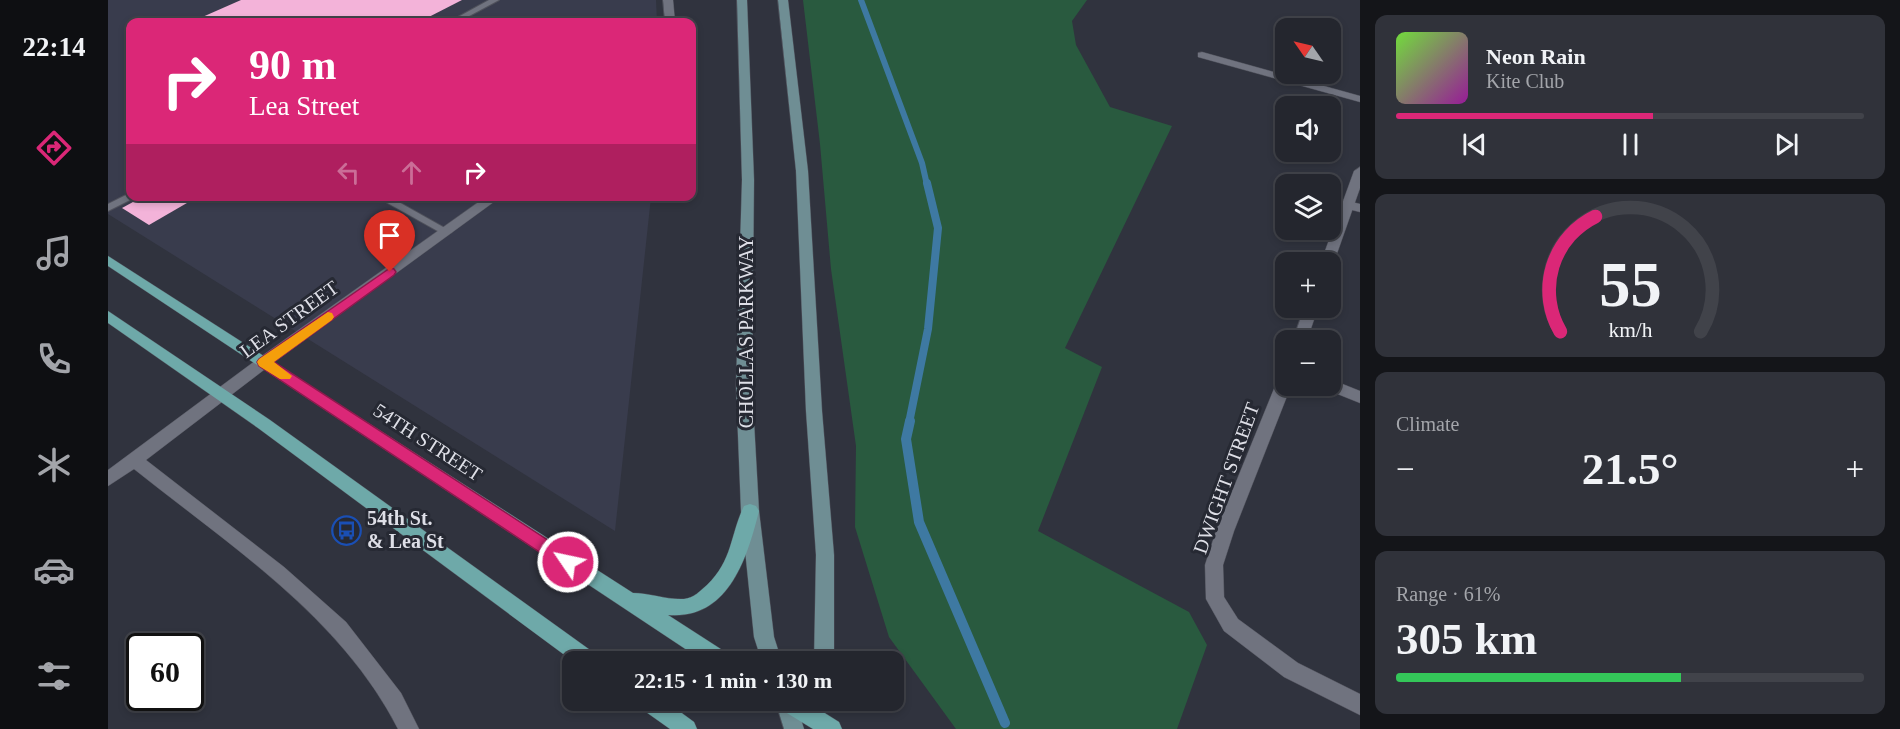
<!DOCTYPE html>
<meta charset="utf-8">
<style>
body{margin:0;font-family:Georgia,serif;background:#30323a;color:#f1f3f6;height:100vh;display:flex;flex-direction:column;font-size:22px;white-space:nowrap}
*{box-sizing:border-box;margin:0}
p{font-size:20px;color:#a3a5aa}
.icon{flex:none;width:33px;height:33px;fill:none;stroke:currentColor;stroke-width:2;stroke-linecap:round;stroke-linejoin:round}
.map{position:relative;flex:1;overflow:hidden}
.panel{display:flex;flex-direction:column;gap:15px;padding:15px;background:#141519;width:540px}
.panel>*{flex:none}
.guide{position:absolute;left:18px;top:18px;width:570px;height:183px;border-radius:12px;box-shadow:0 3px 9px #0003,0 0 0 2px #41434a;background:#db2777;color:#fff;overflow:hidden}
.needle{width:39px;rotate:304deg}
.buttons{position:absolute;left:1167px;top:18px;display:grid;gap:12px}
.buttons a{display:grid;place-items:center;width:66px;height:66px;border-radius:12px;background:#24262e;box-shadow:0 3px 9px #0003,0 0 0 2px #41434a;font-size:30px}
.speed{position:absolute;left:18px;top:633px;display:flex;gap:12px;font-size:30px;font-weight:700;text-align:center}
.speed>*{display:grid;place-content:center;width:78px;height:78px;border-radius:50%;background:#24262e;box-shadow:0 3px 9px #0003,0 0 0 2px #41434a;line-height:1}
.speed .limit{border:3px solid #111;border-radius:9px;background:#fff;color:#111}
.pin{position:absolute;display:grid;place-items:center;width:51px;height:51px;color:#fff;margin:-62px -26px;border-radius:50% 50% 50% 0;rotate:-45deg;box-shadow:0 0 6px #0007}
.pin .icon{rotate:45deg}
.me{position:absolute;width:66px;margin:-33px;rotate:304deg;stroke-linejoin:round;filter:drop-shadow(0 0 4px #0008)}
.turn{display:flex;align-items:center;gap:21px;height:126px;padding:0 24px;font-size:27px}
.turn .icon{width:78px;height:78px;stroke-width:2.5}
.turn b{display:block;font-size:42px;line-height:51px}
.lanes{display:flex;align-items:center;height:57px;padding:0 24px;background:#0003;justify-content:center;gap:30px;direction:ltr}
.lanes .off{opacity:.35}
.big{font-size:45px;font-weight:700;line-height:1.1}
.panel .tile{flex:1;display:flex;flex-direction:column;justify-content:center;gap:9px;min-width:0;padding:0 21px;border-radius:12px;background:#30323a}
.panel .dial{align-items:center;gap:0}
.dial svg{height:156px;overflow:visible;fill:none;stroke:#41434a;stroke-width:7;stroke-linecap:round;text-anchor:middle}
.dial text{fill:#f1f3f6;stroke:none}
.song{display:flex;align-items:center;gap:18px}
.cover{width:72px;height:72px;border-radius:9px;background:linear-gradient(135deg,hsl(100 70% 55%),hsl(300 70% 35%))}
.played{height:6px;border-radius:3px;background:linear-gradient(90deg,#db2777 55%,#41434a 55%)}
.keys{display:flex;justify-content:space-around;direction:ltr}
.heat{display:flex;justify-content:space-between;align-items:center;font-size:33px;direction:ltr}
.charge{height:9px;border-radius:4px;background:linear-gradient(90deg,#34c759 61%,#41434a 0)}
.trip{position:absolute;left:454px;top:651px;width:342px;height:60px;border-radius:12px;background:#24262e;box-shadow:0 3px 9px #0003,0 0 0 2px #41434a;font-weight:700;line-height:60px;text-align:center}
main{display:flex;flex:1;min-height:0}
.menu{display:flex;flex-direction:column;width:108px;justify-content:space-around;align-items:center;background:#0e0f12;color:#a3a5aa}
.menu .icon{width:42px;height:42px}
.menu .selected{color:#db2777}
.menu b{font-size:27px;color:#f1f3f6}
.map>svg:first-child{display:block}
.built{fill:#393c4d}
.green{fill:#295a3f}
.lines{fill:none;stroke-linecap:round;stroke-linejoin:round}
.stream-far2{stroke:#3e79a2;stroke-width:6}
.stream-far1{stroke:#3e79a2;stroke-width:8}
.stream{stroke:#3e79a2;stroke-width:10}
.building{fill:#f3b3d9}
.service-casing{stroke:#4f515b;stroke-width:2}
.minor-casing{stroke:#4f515b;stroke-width:1}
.tertiary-casing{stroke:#4f515b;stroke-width:1}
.secondary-casing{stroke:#4f515b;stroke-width:1}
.primary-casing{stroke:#4f515b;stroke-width:1}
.service{fill:#70737f;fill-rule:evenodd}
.minor{fill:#70737f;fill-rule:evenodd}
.tertiary{fill:#70737f;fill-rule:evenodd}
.secondary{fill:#6f8e94;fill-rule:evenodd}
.primary{fill:#6ea9a9;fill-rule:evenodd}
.route{fill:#db2777;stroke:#8e194d;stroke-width:1.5}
.slow{fill:#f59e0b}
.labels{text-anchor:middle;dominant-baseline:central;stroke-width:6;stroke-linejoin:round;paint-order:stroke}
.street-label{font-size:20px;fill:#dedfe7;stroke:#262933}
.poi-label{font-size:20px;font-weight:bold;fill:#dedfe7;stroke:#262933;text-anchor:start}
</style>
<main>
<nav class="menu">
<b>22:14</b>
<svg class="icon selected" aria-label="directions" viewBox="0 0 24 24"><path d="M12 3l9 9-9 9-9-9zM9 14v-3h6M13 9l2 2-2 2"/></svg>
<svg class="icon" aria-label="music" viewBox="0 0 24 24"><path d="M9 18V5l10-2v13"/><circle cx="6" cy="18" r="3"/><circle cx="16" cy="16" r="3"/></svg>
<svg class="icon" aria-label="phone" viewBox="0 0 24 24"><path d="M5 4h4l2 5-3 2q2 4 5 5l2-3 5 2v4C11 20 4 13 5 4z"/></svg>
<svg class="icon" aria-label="climate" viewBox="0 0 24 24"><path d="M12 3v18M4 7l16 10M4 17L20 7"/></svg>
<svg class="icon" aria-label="car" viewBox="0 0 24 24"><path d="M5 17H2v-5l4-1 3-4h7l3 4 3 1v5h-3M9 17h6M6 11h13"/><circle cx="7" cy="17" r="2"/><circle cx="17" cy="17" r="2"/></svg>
<svg class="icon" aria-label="filters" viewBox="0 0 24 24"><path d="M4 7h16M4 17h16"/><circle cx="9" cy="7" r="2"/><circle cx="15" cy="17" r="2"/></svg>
</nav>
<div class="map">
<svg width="1252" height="729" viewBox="0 0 1252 729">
<rect width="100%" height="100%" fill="#30333e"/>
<polygon class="built" points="0,0 548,0 549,22 22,22 22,196 543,197 507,531 0,214"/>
<polygon class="green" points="695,0 979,0 964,21 968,45 1002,107 1064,126 957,348 994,367 930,531 1081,612 1099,645 1069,729 848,729 781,637 747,527 748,446 723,269 712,144"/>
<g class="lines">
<polyline class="stream-far2" points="753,0 814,163 819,185"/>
<polyline class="stream-far1" points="801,423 820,329 830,228 819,183"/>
<polyline class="stream" points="802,421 798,439 811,522 897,723"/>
</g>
<g class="building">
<polygon points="133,0 354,0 311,22 83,22"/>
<polygon points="36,196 91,196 41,225 14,208"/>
</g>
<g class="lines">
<defs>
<g id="service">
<polygon points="381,0 391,0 350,22 341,22"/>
<polygon points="22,193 22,196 27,196 26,198 0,211 0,204"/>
<polygon points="267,196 280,196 344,232 339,235 335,234"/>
</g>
<g id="minor">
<polygon points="555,0 565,0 567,22 557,22"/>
<polygon points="1094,52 1252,96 1252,102 1090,57 1090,53"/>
<path d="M 379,196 L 394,196 L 161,366 L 38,460 L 176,567 L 238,622 L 293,693 L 311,729 L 290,729 C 233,617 121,545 26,469 L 0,486 L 0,470 L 151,358 Z"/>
<polygon points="1240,201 1252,204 1252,212 1236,208 1234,205 1236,202"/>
<polygon points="1222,379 1252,391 1252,403 1217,389 1215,386 1222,386"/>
</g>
<g id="tertiary">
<polygon points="1252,167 1252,188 1226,262 1222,265 1222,262 1213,262 1246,171"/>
<polygon points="1196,308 1210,308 1199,340 1185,340"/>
<polygon points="1178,374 1178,386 1183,386 1126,531 1115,565 1116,597 1130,619 1190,663 1252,694 1252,715 1176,677 1116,631 1098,599 1097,565 1108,531 1170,379"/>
</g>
<g id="secondary">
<polygon points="629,0 639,0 646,180 644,386 651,511 666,637 674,662 654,662 646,637 633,511 628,386 634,180"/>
<polygon points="670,0 680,0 700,171 714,411 726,555 726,662 706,662 708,555 698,411 688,171"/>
<polygon points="667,700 687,700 696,729 676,729"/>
</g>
<g id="primary">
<path d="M 0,256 L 525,593 C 542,593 559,600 576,599 C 586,598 592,591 599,585 C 625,560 622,535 636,506 L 642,504 L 648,506 L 651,511 C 639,559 620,620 560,615 L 622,655 L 625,662 L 597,662 L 0,266 Z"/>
<polygon points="0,311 162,420 489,655 492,662 466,662 150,428 0,323"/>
<polygon points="528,700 556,700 586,722 589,729 562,729 531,707"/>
<polygon points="666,700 696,700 731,722 734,729 705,729 669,707"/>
</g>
</defs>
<use href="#service" class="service-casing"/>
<use href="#minor" class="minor-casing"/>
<use href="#tertiary" class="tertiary-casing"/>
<use href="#secondary" class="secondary-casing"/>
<use href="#primary" class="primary-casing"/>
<use href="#service" class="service"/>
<use href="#minor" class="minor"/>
<use href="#tertiary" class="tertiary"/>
<use href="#secondary" class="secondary"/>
<use href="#primary" class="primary"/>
</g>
<polygon class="route" points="282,268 286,269 288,272 286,275 166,362 466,557 468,562 466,567 460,569 454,567 151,366 149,362 151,359"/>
<polygon class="slow" points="220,312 224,313 226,317 224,320 166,362 184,376 182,379 172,379 151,366 149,362 151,359"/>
<defs>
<symbol id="bus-ring" viewBox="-11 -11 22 22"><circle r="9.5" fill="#262933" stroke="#1a4fb4" stroke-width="1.5"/><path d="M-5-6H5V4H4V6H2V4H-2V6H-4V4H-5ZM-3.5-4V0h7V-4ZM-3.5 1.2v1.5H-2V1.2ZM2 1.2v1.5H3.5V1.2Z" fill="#1a4fb4"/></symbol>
</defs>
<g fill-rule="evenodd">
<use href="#bus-ring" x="222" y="514" width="33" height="33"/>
</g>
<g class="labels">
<g class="street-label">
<text transform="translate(181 319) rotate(-36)">LEA STREET</text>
<text transform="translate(638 332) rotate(-90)">CHOLLAS PARKWAY</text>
<text transform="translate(320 442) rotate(33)">54TH STREET</text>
<text transform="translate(1118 478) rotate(-70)">DWIGHT STREET</text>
</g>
<g class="poi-label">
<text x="259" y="518">54th St.<tspan x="259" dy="23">&amp; Lea St</tspan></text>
</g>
</g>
</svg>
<div class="buttons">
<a><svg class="needle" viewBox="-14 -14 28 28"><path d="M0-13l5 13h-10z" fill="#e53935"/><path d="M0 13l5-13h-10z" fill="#a3a5aa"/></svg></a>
<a><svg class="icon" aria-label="sound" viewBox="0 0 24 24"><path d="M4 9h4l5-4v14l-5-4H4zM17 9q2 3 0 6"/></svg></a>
<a><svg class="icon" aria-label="layers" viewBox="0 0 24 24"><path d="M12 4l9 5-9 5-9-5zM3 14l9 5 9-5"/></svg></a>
<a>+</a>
<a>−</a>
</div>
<div class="speed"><div class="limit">60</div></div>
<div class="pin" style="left:282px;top:272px;background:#d93025"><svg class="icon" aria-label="arrive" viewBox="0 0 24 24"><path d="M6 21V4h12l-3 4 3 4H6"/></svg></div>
<svg class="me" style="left:460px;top:562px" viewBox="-20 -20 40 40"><circle r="17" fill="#db2777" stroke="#fff" stroke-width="3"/><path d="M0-11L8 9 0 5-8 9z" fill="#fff"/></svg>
<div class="trip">22:15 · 1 min · 130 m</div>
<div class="guide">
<div class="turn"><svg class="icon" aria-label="right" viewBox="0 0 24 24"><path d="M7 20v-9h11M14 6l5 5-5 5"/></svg><div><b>90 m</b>Lea Street</div></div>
<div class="lanes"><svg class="icon off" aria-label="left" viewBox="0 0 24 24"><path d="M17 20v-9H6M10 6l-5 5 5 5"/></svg><svg class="icon off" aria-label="ahead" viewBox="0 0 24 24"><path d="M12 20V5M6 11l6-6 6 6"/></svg><svg class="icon" aria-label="right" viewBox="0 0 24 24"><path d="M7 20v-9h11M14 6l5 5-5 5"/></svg></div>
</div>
</div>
<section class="panel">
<div class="tile">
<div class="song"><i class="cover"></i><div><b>Neon Rain</b><p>Kite Club</p></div></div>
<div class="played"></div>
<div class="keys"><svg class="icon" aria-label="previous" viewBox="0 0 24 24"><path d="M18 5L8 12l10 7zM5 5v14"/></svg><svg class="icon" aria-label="pause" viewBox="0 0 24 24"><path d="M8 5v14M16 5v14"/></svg><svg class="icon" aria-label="next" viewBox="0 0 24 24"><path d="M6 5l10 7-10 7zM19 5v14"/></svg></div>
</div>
<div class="tile dial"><svg viewBox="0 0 100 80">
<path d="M14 69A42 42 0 1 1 86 69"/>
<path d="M14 69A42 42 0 0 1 32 10" stroke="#db2777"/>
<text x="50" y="56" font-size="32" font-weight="700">55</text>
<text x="50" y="72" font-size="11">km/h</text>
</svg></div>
<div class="tile"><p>Climate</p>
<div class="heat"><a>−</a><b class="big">21.5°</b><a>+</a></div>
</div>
<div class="tile"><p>Range · 61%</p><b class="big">305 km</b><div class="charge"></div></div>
</section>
</main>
